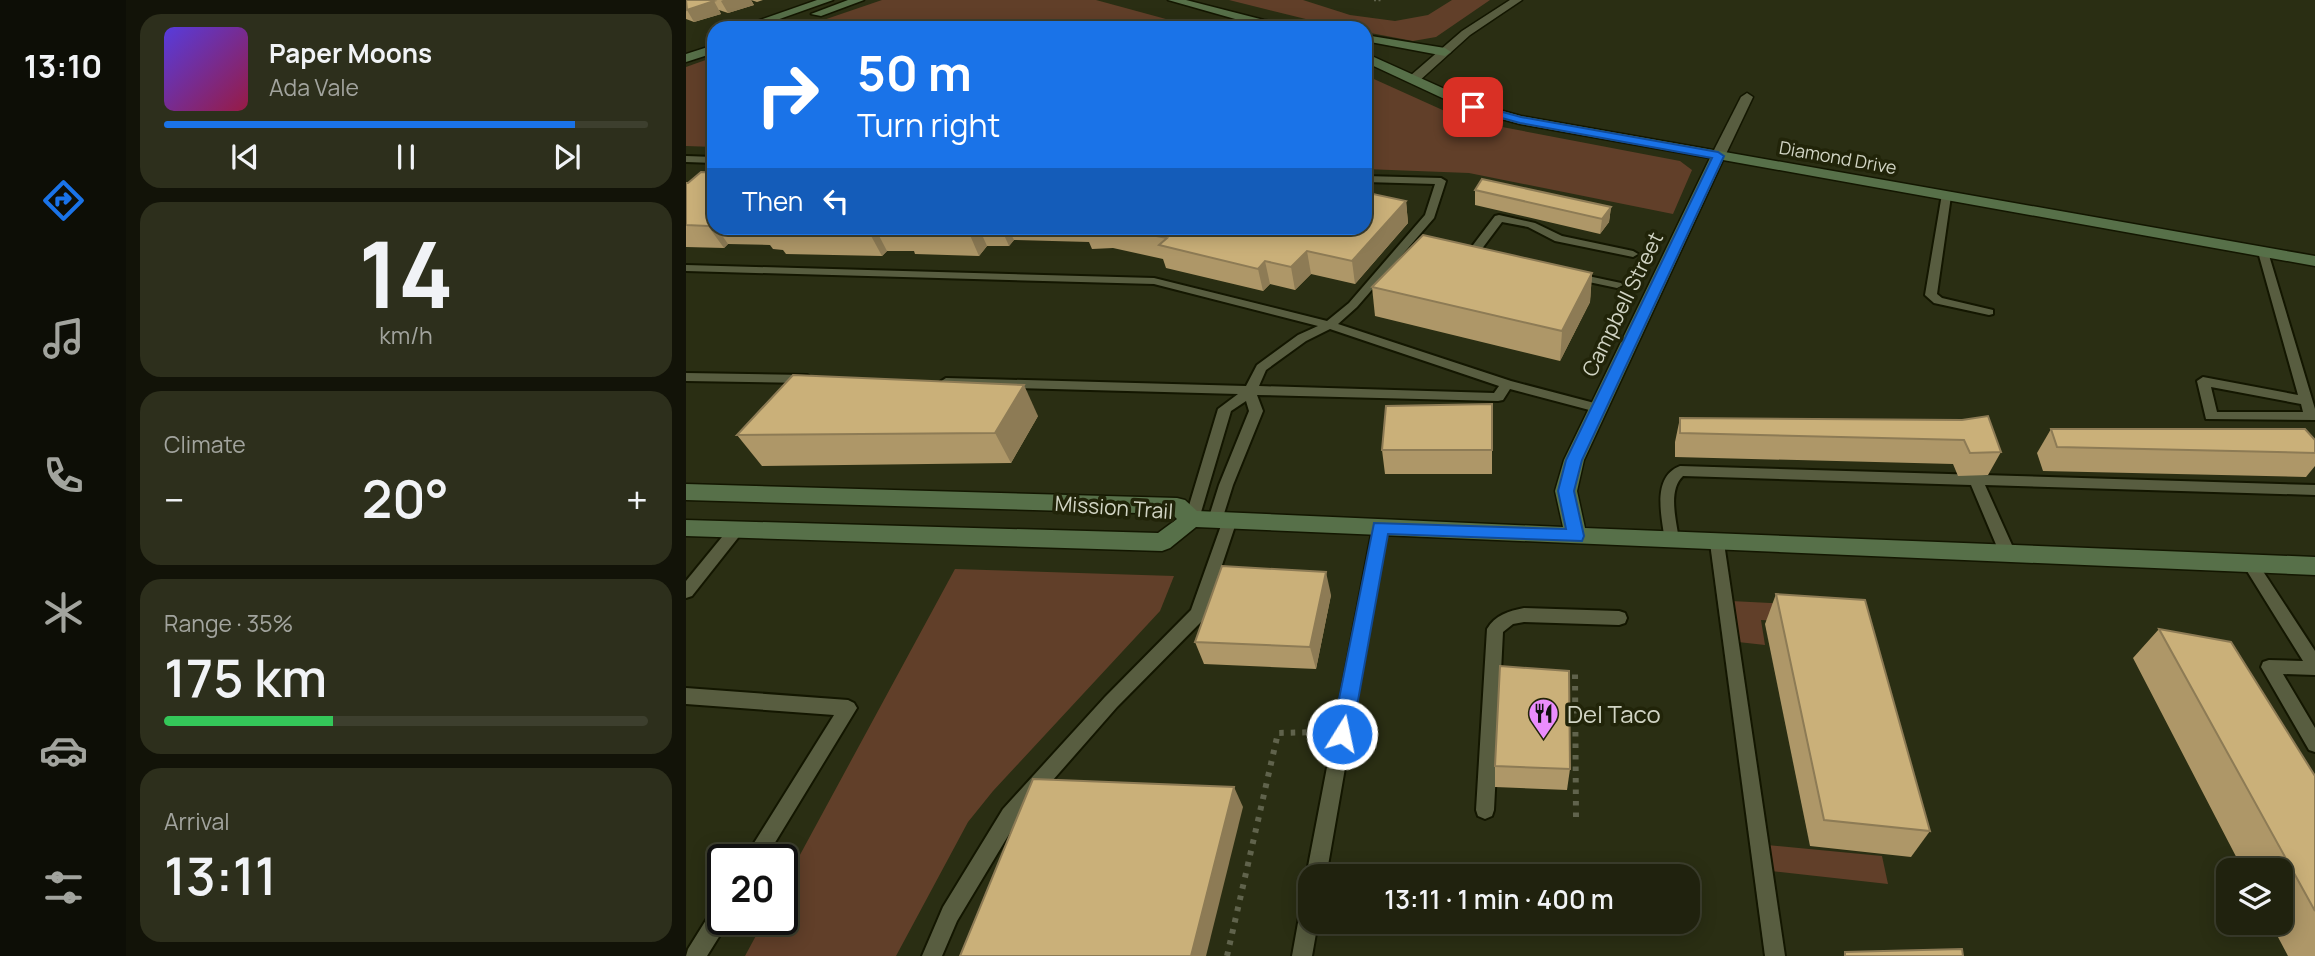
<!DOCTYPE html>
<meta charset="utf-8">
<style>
body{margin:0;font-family:Manrope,sans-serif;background:#2d2f1c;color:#f1f3f6;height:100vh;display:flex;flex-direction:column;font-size:26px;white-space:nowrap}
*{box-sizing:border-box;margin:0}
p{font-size:23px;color:#a2a49e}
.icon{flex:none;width:38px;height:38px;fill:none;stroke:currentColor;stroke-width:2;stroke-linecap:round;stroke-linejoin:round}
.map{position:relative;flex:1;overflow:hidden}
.panel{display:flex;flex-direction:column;gap:14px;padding:14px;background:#121308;width:560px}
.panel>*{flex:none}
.banner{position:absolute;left:21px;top:21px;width:665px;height:214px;border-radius:21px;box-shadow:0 4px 18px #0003,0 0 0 2px #3d3f2e;background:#1a73e8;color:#fff;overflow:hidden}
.controls{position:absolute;left:1530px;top:858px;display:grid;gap:14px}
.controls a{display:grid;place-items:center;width:77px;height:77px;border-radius:14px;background:#20220e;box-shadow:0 4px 18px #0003,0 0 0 2px #3d3f2e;font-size:35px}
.speed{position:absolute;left:21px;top:844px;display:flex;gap:14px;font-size:35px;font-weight:700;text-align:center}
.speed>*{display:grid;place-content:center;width:91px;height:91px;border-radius:50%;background:#20220e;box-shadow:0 4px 18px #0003,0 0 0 2px #3d3f2e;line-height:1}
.speed .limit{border:4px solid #111;border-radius:10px;background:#fff;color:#111}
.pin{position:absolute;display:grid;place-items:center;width:60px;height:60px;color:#fff;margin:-30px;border-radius:14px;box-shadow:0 4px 10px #0006}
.me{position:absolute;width:77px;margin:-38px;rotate:10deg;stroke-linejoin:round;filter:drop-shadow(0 0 5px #0008)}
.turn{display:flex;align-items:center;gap:24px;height:147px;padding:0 35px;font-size:32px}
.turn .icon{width:91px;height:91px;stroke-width:2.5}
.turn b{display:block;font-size:49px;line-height:60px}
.then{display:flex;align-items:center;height:66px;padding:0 35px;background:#0003;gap:14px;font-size:26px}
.big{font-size:52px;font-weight:600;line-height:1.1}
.panel .tile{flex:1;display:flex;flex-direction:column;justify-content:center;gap:10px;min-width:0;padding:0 24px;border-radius:21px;background:#2d2f1c}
.panel .dial{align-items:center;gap:0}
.dial b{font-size:91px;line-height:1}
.song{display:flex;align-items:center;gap:21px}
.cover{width:84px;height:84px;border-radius:10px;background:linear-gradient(135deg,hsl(250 70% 55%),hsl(340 70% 35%))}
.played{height:7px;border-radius:4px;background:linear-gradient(90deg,#1a73e8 85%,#3d3f2e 85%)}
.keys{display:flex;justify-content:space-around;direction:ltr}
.heat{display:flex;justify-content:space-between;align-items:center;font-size:38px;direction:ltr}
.charge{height:10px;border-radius:5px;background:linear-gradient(90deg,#34c759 35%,#3d3f2e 0)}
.trip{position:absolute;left:612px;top:864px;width:402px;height:70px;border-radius:21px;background:#20220e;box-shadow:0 4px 18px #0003,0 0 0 2px #3d3f2e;font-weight:600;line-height:70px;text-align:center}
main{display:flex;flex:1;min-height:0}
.dock{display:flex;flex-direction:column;width:126px;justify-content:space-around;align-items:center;background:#0d0e06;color:#a2a49e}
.dock .icon{width:49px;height:49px}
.dock .active{color:#1a73e8}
.dock b{font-size:32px;color:#f1f3f6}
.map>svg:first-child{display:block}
.green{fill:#613f29}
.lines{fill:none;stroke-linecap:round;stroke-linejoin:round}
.lane-casing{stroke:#131600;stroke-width:4}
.street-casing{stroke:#131600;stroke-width:3}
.secondary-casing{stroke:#131600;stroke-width:3}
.path-far1{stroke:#60634c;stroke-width:2.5;stroke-dasharray:2 2.5;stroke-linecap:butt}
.path{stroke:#60634c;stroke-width:6;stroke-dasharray:4.5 7;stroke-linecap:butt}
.lane{fill:#585d40;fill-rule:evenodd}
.street{fill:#585d40;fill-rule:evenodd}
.secondary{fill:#577049;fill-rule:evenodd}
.wall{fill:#ae9768}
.shaded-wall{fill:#8d7b55}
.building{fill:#cab079;stroke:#8d7b55;stroke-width:2}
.route{fill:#1a73e8;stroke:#114b97;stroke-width:2}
.labels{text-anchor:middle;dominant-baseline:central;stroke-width:7;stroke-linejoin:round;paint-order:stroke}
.far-street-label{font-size:18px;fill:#d1d4c4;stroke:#212409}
.street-label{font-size:21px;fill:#d1d4c4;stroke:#212409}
.near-poi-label{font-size:24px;fill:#d1d4c4;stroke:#212409;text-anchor:start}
</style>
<main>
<nav class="dock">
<b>13:10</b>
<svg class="icon active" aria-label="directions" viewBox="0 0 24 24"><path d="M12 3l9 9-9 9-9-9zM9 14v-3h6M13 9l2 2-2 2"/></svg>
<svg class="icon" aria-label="music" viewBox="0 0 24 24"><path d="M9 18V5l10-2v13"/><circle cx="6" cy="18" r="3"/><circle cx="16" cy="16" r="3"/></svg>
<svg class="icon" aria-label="phone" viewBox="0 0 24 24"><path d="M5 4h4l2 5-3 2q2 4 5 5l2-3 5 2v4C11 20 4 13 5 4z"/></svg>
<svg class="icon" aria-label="climate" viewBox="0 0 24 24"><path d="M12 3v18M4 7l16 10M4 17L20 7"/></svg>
<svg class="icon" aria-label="car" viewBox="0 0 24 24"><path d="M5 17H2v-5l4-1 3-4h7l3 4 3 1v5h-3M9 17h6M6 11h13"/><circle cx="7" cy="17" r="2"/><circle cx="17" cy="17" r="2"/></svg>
<svg class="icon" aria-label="filters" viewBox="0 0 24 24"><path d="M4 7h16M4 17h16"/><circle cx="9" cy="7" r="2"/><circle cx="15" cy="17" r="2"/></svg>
</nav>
<section class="panel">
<div class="tile">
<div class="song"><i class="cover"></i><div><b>Paper Moons</b><p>Ada Vale</p></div></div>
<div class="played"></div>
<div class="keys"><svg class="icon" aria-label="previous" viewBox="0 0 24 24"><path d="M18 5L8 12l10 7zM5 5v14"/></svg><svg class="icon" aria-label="pause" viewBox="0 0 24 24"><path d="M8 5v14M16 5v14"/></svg><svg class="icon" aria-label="next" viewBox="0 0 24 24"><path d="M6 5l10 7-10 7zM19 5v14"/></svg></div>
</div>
<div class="tile dial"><b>14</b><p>km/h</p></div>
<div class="tile"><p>Climate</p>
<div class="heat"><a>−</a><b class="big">20°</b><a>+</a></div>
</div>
<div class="tile"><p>Range · 35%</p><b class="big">175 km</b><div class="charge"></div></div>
<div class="tile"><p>Arrival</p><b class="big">13:11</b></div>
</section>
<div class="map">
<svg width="1629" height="956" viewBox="0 0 1629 956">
<rect width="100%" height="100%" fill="#2a2e13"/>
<g class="green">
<polygon points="196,0 410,0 513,28 114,28"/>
<polygon points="543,0 617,0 664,15 709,21 742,15 766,0 804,0 750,37 727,41 679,32 679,28 640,24"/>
<polygon points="28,57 28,147 0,146 0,67"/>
<polygon points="679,75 761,112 795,123 994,161 1006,170 987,214 783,173 679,169"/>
<polygon points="269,569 488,576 474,611 307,791 282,822 210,956 59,956 79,919 96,919 96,888"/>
<polygon points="1045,601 1161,607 1164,625 1075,620 1079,645 1052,642"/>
<polygon points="1081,845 1196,856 1202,884 1085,871"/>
</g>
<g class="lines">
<defs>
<g id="lane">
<polygon points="0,156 28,157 28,163 0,162"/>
<path d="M 679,176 L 755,178 L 760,181 L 748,218 L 671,307 L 652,324 L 825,381 L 916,405 L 917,408 L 916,411 L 911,412 L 824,389 L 817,400 L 812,401 L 571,395 L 577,411 L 547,485 L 536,520 L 534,524 L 524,524 L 522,520 L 533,485 L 563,411 L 560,401 L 545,411 L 513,519 L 511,523 L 501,523 L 499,519 L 532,409 L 552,394 L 260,386 L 254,382 L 260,378 L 560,386 L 571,365 L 612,335 L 632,326 L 468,284 L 0,271 L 0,265 L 468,278 L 641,321 L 663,303 L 739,215 L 749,184 L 679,182 ZM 644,329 L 813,386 L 808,393 L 573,386 L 580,370 L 620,341 Z"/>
<polygon points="1256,194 1265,196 1251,294 1256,298 1307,310 1307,314 1303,315 1248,303 1239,295"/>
<polygon points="813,215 849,223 876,236 947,251 952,254 947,257 869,241 842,227 816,222 789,258 789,262 778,261 778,257 809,216"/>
<path d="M 1577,249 L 1582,252 L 1629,409 L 1629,420 L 1520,419 L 1511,381 L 1517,377 L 1612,395 L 1572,252 ZM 1525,387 L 1615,404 L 1617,412 L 1531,412 Z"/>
<polygon points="888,273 935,283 937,285 931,288 884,278 882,276"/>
<polygon points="0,373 121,375 127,379 121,383 0,381"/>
<path d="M 994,466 L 1629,485 L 1629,495 L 1299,485 L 1330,554 L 1327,558 L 1317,558 L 1314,554 L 1285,485 L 997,476 C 981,491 991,522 993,541 L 991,545 L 981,545 L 979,541 C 976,518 965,477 994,466 Z"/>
<polygon points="544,515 549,516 551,520 518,619 431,707 331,821 271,921 256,956 236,956 257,907 317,809 419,697 505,610 537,520 539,516"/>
<polygon points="694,521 699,523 701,527 640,877 625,877 625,885 620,877 687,527 689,523"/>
<polygon points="50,524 55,526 57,530 55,534 6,596 0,598 0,581 45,526"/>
<polygon points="1031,537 1036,539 1038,543 1099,956 1079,956 1024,543 1026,539"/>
<polygon points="1564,557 1569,559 1629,651 1629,675 1597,674 1629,728 1629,752 1623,750 1575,667 1577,662 1583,660 1617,661 1556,563 1559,559"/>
<path d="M 838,608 L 933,611 L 939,613 L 941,618 L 939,623 L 933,625 L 838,622 L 827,624 L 817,632 L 808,810 L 806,816 L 799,819 L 792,816 L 790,810 L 801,629 C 809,615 823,611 838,608 Z"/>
<polygon points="0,688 162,700 168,703 171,708 79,859 58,859 148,715 0,704"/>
<polygon points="625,896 625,922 632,922 626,956 606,956 615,906 618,899"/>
<polygon points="37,901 37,919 44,919 21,956 0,956 2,949 30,904"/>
</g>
<g id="street">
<polygon points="824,0 836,0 784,35 732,82 724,82 724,76 776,31"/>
<polygon points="1061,93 1067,97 1039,156 1032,160 1027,159 1025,156 1055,97"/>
</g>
<g id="secondary">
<polygon points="131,0 147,0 68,28 51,28"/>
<polygon points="162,0 178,0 135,16 125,14"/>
<polygon points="482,0 500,0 578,20 621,25 627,28 581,28"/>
<polygon points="679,35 759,48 765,52 759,56 679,41"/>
<polygon points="28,45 28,53 0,62 0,54"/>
<polygon points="679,53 792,104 835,116 1629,256 1629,266 1037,160 898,460 891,491 899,528 1629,557 1629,575 510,527 484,548 476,551 0,536 0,520 472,533 491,519 486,514 0,500 0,484 491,498 499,500 511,511 877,527 869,491 878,460 1024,158 834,124 782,110 679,62"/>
</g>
</defs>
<use href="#lane" class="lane-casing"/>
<use href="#street" class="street-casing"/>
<use href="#secondary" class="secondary-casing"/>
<polyline class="path-far1" points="688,0 695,0"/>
<g class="path">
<polyline points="879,673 889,673 890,818"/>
<polyline points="541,956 592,733 636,732"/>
</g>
<use href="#lane" class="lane"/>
<use href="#street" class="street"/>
<use href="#secondary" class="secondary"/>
</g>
<g class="wall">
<polygon points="0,0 77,0 71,2 65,0 68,5 42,13 33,10 35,14 8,22 0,19"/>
<polygon points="28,173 28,228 679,228 685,190 685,194 720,201 722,223 669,284 625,274 609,290 584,284 577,291 480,268 477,259 427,248 406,249 403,242 328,240 323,246 301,246 293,256 229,254 228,251 201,251 196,256 100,254 97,250 87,249 84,245 42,244 38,248 0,247 0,183"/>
<polygon points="789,190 925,207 923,222 914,234 789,205"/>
<polygon points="906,273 904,302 874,361 689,316 686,287"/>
<polygon points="806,404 806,474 699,474 696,450"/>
<polygon points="352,416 325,463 76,466 51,435"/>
<polygon points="994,418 1276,420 1315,452 1302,475 1272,476 1267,464 989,457 989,442"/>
<polygon points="1365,429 1629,440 1629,466 1620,477 1357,471 1351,453"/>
<polygon points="1090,594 1244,831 1225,857 1124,846 1079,624"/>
<polygon points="645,595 630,669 518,664 509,642"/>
<polygon points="1473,629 1629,776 1629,956 1602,956 1584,922 1594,922 1594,870 1557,870 1447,658"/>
<polygon points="809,766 884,769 881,790 809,787"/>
</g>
<g class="shaded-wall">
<polygon points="37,0 65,0 68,5 42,13 35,1"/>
<polygon points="28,1 35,14 8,22 1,10"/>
<polygon points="720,201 722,223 669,284 666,261"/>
<polygon points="925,207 923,222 914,234 916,219"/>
<polygon points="27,222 28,228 31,228 42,244 38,248 22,226"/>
<polygon points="189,228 201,251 196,256 184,234"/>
<polygon points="288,228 293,228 301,246 293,256 283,233"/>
<polygon points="315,228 322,228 328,240 323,246"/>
<polygon points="621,251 625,274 609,290 605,267"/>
<polygon points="579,261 584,284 577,291 572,269"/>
<polygon points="906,273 904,302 874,361 876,331"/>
<polygon points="338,385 352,416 325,463 309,433"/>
<polygon points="640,572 645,595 630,669 624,647"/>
<polygon points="548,787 557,807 520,956 505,956"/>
</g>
<g class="building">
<polygon points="0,0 24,0 28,1 1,10"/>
<polygon points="15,172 28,173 28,222 22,226 0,225 0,183 2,183"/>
<polygon points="796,179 925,207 916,219 789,190"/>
<polygon points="679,189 685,190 682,193 720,201 666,261 621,251 605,267 579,261 572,269 473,245 481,238 427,228 679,228"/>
<polygon points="90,228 288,228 283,233 218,232 220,229 189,228 184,234 86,232"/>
<polygon points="737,235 906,273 876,331 686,287"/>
<polygon points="107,375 338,385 309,433 51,435"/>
<polygon points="806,404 806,450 696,450 700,406"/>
<polygon points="1302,416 1315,452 1284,453 1278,440 994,433 994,418 1276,420"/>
<polygon points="1365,429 1619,429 1629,440 1629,453 1371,447"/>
<polygon points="536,566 640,572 624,647 509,642"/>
<polygon points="1090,594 1179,600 1244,831 1138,820"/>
<polygon points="1473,629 1545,642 1629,776 1629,911"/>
<polygon points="814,666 883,671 884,769 809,766"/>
<polygon points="347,779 548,787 505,956 274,956"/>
<polygon points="1276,949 1277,956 1159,956 1159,952"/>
</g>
<polygon class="route" points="787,104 835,117 1032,152 1038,156 896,460 888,491 898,536 896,541 702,534 666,734 663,740 656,743 649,740 646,734 688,523 880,529 872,491 880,460 1026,158 834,123 783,109 783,105"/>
<defs>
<symbol id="restaurant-pin" viewBox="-11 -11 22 30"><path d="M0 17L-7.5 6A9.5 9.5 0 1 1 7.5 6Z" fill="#ea8dfd" stroke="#212409"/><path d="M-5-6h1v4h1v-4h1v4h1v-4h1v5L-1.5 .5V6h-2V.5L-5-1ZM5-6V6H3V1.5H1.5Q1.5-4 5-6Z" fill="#111"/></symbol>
</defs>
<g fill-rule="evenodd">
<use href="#restaurant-pin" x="840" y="696" width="35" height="47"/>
</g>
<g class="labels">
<g class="far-street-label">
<text transform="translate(1152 157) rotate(10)">Diamond Drive</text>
</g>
<g class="street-label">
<text transform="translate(936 304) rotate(-64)">Campbell Street</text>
<text transform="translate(428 507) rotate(4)">Mission Trail</text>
</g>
<g class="near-poi-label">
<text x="881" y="713">Del Taco</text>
</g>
</g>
</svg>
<div class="controls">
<a><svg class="icon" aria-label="layers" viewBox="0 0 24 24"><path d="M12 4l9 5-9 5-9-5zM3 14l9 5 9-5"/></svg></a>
</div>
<div class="speed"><div class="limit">20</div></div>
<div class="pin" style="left:787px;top:107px;background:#d93025"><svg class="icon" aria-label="arrive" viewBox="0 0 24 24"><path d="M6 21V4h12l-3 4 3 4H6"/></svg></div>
<svg class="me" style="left:656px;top:734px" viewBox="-20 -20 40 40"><circle r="17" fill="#1a73e8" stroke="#fff" stroke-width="3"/><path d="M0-11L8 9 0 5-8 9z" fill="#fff"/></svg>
<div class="trip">13:11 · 1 min · 400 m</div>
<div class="banner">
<div class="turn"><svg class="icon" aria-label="right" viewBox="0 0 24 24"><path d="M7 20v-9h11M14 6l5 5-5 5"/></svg><div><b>50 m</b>Turn right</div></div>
<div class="then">Then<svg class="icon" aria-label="left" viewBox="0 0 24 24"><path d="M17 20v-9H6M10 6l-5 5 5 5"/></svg></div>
</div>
</div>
</main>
